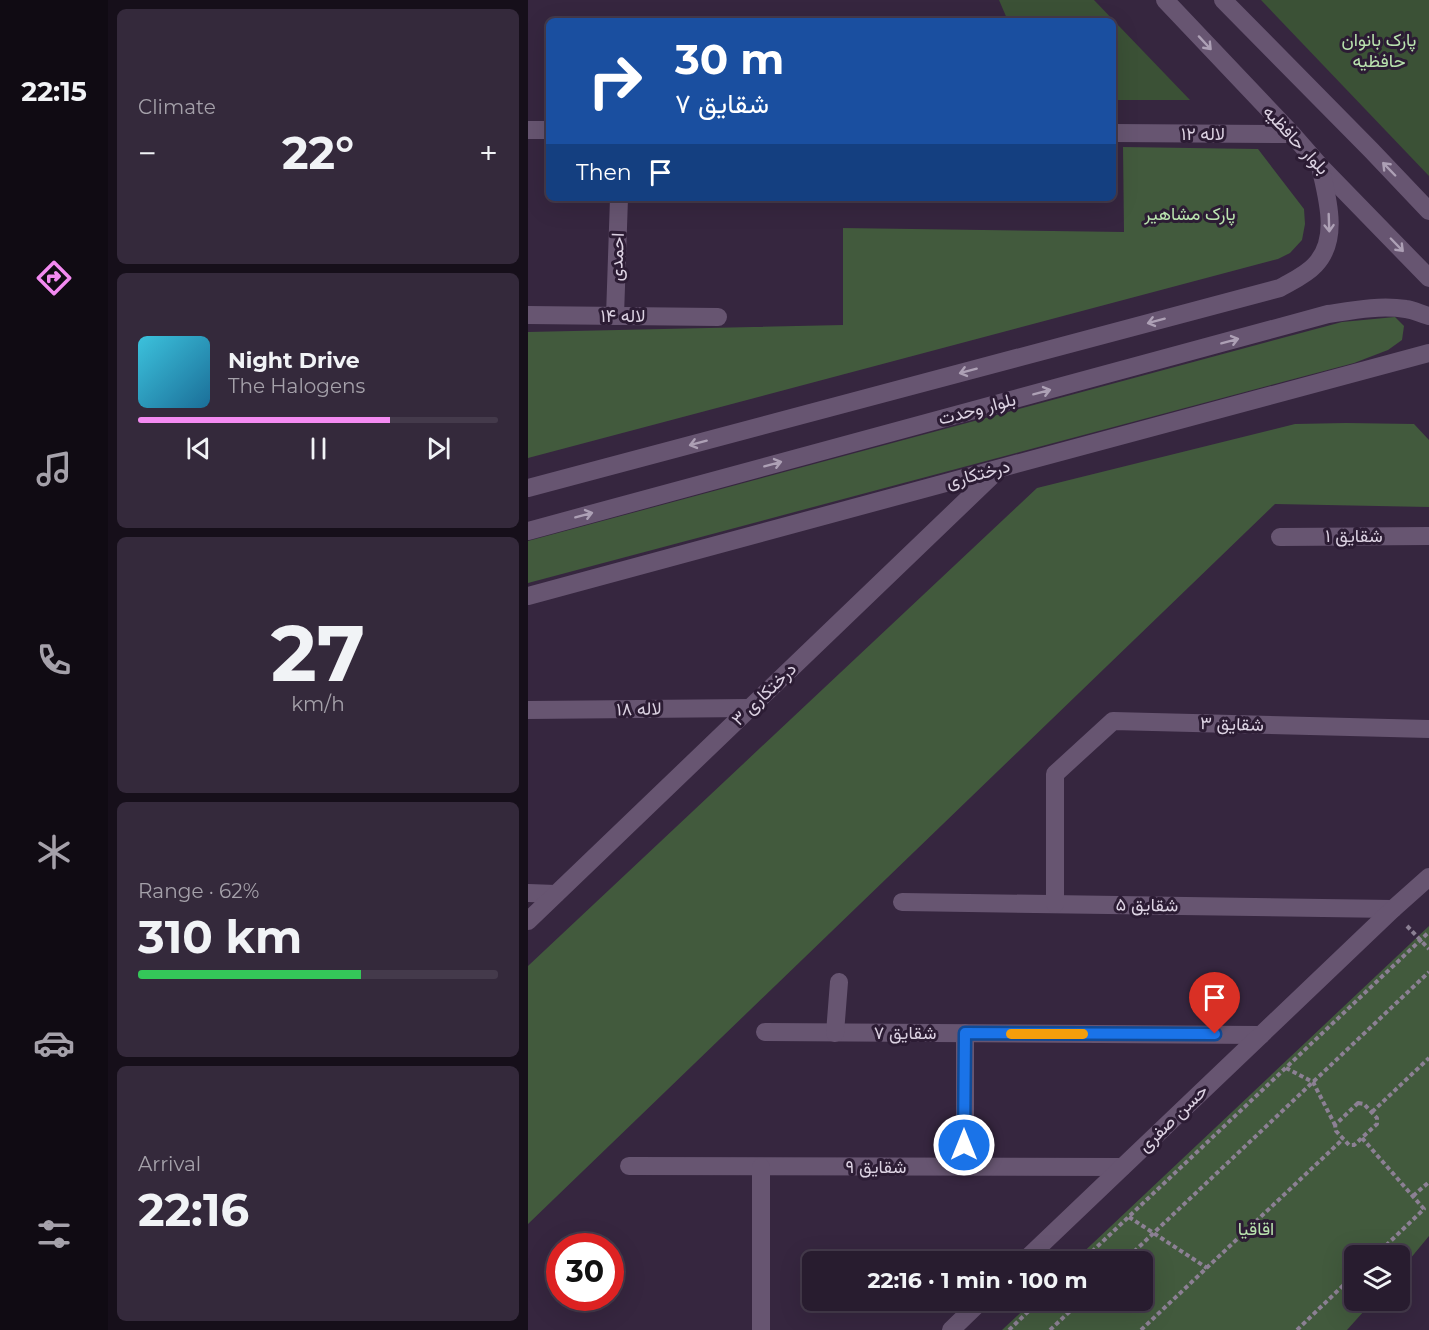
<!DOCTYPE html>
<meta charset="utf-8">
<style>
body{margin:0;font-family:Montserrat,Vazirmatn,sans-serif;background:#34293b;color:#f1f3f6;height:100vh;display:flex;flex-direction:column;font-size:22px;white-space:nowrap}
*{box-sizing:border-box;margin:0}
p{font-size:20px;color:#a5a1aa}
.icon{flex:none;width:33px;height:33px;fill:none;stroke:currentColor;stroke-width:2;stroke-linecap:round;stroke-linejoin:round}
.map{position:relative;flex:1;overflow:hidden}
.sheet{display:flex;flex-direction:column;gap:9px;padding:9px;background:#160f1a;width:420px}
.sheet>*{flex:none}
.guide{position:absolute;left:18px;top:18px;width:570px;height:183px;border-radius:9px;box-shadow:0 6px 24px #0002,0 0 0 2px #443a4b;background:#1a4fa0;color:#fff;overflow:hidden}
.fabs{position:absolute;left:816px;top:1245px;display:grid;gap:12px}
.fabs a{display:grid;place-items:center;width:66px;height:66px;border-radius:9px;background:#281c2f;box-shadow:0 6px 24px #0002,0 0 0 2px #443a4b;font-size:30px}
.speed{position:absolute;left:18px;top:1233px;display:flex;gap:12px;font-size:30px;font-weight:700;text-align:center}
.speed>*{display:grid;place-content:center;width:78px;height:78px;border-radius:50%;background:#281c2f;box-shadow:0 6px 24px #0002,0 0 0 2px #443a4b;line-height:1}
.speed .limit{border:9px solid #d22;background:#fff;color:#111}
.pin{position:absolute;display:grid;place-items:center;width:51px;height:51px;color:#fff;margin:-62px -26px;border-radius:50% 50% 50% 0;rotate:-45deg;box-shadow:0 0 6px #0007}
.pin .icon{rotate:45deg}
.me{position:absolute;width:66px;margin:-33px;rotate:0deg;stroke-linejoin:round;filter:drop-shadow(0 0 4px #0008)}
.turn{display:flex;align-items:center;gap:21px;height:126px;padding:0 30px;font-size:27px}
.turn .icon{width:78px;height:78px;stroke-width:2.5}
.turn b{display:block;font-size:42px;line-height:51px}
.then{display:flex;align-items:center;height:57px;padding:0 30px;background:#0003;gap:12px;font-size:22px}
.big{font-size:45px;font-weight:700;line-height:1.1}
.sheet .card{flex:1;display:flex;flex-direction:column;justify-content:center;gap:9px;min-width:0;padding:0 21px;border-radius:9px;background:#34293b}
.sheet .dial{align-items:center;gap:0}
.dial b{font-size:78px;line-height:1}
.song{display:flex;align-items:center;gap:18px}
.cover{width:72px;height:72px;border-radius:9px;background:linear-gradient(135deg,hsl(190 70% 55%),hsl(200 70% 35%))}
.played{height:6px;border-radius:3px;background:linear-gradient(90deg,#f38af1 70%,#443a4b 70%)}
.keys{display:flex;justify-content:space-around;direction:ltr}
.heat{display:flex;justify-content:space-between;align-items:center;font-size:33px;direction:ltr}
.charge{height:9px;border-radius:4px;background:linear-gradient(90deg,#34c759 62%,#443a4b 0)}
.trip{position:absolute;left:274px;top:1251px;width:351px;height:60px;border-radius:9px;background:#281c2f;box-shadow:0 6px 24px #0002,0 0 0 2px #443a4b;font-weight:700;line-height:60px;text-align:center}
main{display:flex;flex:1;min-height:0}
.menu{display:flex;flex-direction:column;width:108px;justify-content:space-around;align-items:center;background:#100b13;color:#a5a1aa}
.menu .icon{width:42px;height:42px}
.menu .current{color:#f38af1}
.menu b{font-size:27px;color:#f1f3f6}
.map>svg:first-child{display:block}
.green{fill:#3b5136}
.forest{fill:#425a3d}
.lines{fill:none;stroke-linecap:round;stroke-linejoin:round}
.path{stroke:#8c8094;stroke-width:4;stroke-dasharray:4.5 3;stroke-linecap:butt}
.street{stroke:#675571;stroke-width:18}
.secondary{stroke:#675571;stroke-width:18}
.oneway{stroke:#ada0b5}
.route-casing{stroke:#114b97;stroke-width:15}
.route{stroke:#1a73e8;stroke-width:10}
.slow{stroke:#f59e0b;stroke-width:10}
.labels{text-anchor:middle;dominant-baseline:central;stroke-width:6;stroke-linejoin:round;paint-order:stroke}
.park-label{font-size:18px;fill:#b9e3ae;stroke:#2c1c34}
.street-label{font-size:18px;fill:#dcd2e2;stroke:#2c1c34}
</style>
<main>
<nav class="menu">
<b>22:15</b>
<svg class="icon current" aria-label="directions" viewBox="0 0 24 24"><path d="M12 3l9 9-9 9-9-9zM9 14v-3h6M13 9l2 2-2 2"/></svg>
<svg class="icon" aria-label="music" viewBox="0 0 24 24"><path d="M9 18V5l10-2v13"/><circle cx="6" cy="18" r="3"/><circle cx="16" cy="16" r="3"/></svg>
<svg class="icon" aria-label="phone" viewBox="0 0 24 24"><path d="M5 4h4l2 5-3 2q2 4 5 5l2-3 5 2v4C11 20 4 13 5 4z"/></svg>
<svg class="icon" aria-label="climate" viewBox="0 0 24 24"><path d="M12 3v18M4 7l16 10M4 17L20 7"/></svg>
<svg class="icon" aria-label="car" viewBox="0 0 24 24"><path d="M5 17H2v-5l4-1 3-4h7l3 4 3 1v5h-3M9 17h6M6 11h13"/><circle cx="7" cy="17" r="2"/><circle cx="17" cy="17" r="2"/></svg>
<svg class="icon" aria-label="filters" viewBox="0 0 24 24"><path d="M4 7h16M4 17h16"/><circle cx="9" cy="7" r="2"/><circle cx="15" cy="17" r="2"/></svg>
</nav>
<section class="sheet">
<div class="card"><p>Climate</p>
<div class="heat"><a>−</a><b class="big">22°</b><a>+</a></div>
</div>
<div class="card">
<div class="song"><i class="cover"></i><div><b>Night Drive</b><p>The Halogens</p></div></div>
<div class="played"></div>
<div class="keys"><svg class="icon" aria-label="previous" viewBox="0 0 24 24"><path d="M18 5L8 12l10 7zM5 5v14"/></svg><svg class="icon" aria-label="pause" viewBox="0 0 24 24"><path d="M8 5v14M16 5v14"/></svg><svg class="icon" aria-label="next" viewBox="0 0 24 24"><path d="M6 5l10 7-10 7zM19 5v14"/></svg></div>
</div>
<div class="card dial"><b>27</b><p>km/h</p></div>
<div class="card"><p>Range · 62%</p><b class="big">310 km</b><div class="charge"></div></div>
<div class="card"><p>Arrival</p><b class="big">22:16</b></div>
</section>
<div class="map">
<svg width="901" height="1330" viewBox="0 0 901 1330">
<rect width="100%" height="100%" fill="#36263f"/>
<g class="green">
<polygon points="471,0 566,0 662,100 585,100 585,21 480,21"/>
<polygon points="733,0 901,0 901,176"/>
</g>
<g class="forest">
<polygon points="595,147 730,149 776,209 777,224 774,240 762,253 750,259 0,458 0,332 315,325 315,228 596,232"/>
<polygon points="867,317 876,326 874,340 860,350 826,363 0,583 0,541 814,322"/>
<polygon points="818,423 886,424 901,440 901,507 747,504 0,1224 0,966 509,488 767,424"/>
<polygon points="901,926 901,1236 872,1271 872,1256 826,1256 826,1300 845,1301 819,1330 474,1330 505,1301 615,1300 615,1262 546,1261"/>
</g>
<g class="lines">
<g class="path">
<polyline points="879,926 901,949"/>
<polyline points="758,1068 785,1082 807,1125"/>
<polygon points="830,1103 836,1104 849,1118 849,1124 826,1145 821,1145 808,1131 807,1125"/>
<polyline points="844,1112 901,1058"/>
<polyline points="834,1138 896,1209 847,1256"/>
<polyline points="885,1196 901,1182"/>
<polyline points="601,1217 679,1268"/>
<polyline points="553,1262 901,932"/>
<polyline points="595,1262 901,972"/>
<polyline points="481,1330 512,1300"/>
<polyline points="522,1330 554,1300"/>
<polyline points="613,1330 815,1139"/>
<polyline points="769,1330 826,1275"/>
</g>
<g class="street">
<polyline points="0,130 21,130"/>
<polyline points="585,133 764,134"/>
<polyline points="0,315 190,317"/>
<polyline points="87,316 91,198"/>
<polyline points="752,537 901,536"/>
<polyline points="0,596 473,468 901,353"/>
<polyline points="0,710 222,708"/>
<polyline points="0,893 28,894"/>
<polyline points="374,902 865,909"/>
<polyline points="527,904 527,774 585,721 901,729"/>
<polyline points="0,921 471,469"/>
<polyline points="237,1032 733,1035"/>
<polyline points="307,1033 311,982"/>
<polyline points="101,1166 594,1167"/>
<polyline points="437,1167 437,1033"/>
<polyline points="233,1330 233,1167"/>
</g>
<g class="secondary">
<polyline points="637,0 764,134 792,166 901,278"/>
<polyline points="695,0 843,150 901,211"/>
<path d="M 0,488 L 752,288 C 764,281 778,275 787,265 C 812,239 799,197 792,166"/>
<path d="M 0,531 L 800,314 C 826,310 852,305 878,309 C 886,310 893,314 901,316"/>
<polyline points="495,1262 865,909 901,877"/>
<polyline points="423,1330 454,1300"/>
</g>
</g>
<defs><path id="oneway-shaft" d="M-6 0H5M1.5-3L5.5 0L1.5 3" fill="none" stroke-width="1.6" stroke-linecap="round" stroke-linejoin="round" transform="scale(1.5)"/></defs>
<g class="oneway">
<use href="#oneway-shaft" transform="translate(677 43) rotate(47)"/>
<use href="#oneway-shaft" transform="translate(861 169) rotate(-134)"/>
<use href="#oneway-shaft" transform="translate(801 223) rotate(88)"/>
<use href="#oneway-shaft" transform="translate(869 245) rotate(46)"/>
<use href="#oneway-shaft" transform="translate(628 321) rotate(165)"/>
<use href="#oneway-shaft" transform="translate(702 341) rotate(-15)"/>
<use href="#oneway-shaft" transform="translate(440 371) rotate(165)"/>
<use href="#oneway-shaft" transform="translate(514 392) rotate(-15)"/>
<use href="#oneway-shaft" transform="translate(170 443) rotate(165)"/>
<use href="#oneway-shaft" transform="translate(245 464) rotate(-15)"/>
<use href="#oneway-shaft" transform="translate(56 515) rotate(-15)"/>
</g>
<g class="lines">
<defs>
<polyline id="route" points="436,1145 437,1033 687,1034"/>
</defs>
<use href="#route" class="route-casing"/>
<use href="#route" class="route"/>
<polyline class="slow" points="483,1034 555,1034"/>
</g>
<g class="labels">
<g class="park-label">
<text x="851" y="40">پارک بانوان<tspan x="851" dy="21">حافظیه</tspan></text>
<text x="662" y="214">پارک مشاهیر</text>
<text x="728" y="1229">اقاقیا</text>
</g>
<g class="street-label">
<text x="675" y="134">لاله ۱۲</text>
<text transform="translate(768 140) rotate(47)">بلوار حافظیه</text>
<text transform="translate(89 257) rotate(-88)">احمدی</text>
<text x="95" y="316">لاله ۱۴</text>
<text transform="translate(449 409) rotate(-15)">بلوار وحدت</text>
<text transform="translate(450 474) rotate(-15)">درختکاری</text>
<text x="826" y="536">شقایق ۱</text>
<text transform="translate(236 694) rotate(-44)">درختکاری ۳</text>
<text transform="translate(111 709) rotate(-1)">لاله ۱۸</text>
<text transform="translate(704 724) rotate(2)">شقایق ۳</text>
<text transform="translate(619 905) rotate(1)">شقایق ۵</text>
<text x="377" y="1033">شقایق ۷</text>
<text transform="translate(645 1118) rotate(-44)">حسن صفری</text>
<text x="348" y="1167">شقایق ۹</text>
</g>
</g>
</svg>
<div class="fabs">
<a><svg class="icon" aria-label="layers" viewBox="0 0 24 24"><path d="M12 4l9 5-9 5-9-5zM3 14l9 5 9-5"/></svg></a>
</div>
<div class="speed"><div class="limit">30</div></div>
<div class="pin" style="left:687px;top:1034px;background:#d93025"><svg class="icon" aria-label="arrive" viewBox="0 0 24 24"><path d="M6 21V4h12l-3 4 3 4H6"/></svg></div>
<svg class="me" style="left:436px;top:1145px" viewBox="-20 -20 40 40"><circle r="17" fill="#1a73e8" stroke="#fff" stroke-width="3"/><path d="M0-11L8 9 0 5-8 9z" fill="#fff"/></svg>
<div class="trip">22:16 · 1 min · 100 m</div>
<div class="guide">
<div class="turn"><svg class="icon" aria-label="right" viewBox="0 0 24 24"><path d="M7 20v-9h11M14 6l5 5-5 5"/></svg><div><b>30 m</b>شقایق ۷</div></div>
<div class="then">Then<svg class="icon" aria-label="arrive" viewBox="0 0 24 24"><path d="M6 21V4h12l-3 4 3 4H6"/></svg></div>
</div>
</div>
</main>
